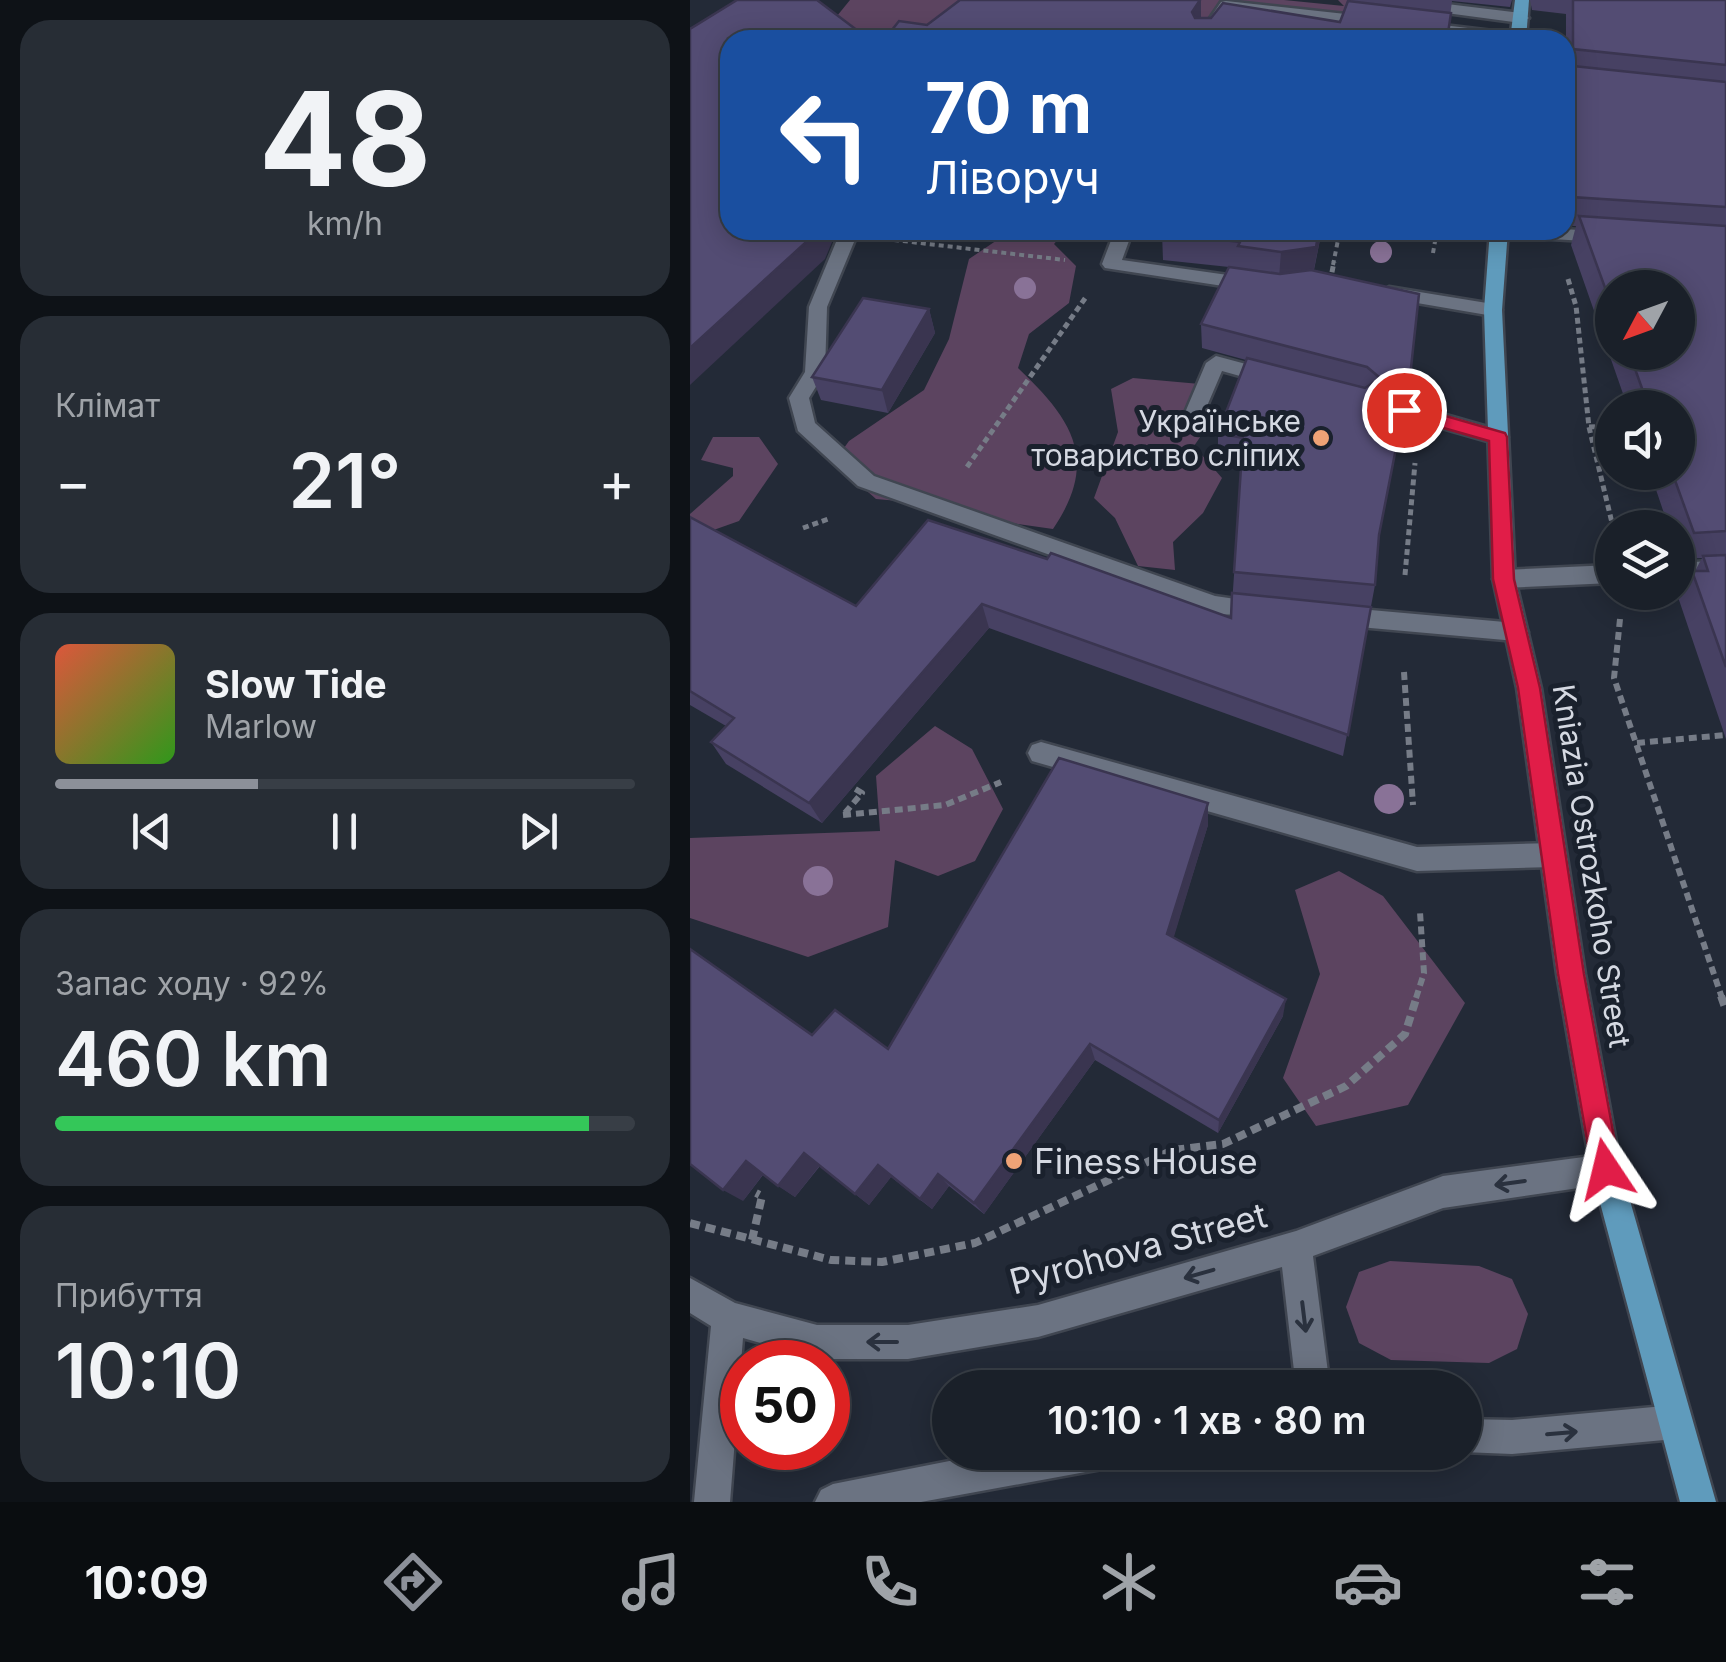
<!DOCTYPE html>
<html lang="uk">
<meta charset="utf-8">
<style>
body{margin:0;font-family:Inter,sans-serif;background:#272d35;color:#f1f3f6;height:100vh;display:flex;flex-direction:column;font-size:38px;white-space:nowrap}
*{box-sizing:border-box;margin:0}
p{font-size:32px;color:#9fa3a8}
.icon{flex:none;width:55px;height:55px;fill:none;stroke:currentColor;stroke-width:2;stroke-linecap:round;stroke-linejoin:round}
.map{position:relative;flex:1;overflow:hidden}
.drawer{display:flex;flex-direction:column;gap:20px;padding:20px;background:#0e1217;width:690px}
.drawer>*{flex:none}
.hud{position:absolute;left:30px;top:30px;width:855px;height:210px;border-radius:30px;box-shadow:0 5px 25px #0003,0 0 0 2px #383e46;background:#1a4fa0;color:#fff;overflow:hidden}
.needle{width:65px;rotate:229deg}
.controls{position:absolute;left:905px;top:270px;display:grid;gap:20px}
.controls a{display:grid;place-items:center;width:100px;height:100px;border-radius:50%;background:#1a2029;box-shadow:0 5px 25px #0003,0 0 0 2px #383e46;font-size:50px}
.speed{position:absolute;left:30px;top:1340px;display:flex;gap:20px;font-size:50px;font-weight:700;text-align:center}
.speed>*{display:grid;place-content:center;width:130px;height:130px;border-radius:50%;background:#1a2029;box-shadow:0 5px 25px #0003,0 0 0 2px #383e46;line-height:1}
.speed .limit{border:15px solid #d22;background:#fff;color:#111}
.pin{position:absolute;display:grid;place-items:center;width:85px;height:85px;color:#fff;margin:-42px;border:5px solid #fff;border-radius:50%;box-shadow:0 2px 10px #0007}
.me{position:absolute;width:110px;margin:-55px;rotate:350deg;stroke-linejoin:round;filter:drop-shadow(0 0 8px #0008)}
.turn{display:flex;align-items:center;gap:35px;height:210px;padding:0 40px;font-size:45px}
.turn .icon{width:130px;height:130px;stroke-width:2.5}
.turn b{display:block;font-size:70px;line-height:85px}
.big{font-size:75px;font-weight:600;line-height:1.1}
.drawer .card{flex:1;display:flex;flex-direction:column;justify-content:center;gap:15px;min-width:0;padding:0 35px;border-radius:30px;background:#272d35}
.drawer .dial{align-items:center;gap:0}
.dial b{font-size:130px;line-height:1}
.song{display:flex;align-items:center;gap:30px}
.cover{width:120px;height:120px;border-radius:15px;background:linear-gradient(135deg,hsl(10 70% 55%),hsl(110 70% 35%))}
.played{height:10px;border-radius:5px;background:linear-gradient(90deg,#8c9099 35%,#383e46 35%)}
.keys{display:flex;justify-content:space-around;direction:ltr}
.heat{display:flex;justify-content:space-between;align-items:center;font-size:55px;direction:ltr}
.charge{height:15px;border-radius:8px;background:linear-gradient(90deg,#34c759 92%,#383e46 0)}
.trip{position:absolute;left:242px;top:1370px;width:550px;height:100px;border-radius:50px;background:#1a2029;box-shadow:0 5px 25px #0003,0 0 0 2px #383e46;font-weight:600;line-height:100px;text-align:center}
.menu{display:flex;height:160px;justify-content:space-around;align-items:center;background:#0a0d10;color:#9fa3a8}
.menu .icon{width:70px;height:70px}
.menu .on{color:#8c9099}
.menu b{font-size:45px;color:#f1f3f6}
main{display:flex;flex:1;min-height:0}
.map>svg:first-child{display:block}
.green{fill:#5c4460}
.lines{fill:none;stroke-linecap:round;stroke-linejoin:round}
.minor-casing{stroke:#404651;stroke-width:5}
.major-casing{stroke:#404651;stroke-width:5}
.path-far3{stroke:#767c87;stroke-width:4;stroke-dasharray:5 4;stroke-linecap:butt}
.path-far2{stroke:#767c87;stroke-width:5;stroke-dasharray:6 4;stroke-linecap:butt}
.path-far1{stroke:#767c87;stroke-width:6;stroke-dasharray:8 5;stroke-linecap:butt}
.path{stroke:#767c87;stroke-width:8;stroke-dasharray:10 6;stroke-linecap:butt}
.minor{fill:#6b7382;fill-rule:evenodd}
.major{fill:#5f9bbc;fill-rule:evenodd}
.tree{fill:#897297}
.wall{fill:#474163;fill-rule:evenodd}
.shaded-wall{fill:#3a3550}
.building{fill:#534c73;stroke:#3a3550;stroke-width:2.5}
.oneway{stroke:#2a313e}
.route{fill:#e11d48;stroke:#92132f;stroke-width:2.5}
.poi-dot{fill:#efa376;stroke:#1a212d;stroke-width:4}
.labels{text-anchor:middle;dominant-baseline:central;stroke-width:10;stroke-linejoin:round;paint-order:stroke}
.poi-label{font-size:30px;fill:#d5d9e2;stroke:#1a212d;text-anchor:end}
.street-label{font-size:30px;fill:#d5d9e2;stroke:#1a212d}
.near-poi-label{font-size:35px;fill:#d5d9e2;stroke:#1a212d;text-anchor:start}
.near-street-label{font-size:35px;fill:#d5d9e2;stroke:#1a212d}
</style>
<main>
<section class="drawer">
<div class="card dial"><b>48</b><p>km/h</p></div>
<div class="card"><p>Клімат</p>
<div class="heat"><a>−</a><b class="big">21°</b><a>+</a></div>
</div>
<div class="card">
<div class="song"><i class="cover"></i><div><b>Slow Tide</b><p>Marlow</p></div></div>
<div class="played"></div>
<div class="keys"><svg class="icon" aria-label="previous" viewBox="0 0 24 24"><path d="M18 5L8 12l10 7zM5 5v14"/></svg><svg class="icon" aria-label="pause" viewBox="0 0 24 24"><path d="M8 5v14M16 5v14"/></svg><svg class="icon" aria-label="next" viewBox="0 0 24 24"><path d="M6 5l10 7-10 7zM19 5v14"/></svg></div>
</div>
<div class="card"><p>Запас ходу · 92%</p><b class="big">460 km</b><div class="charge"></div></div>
<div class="card"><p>Прибуття</p><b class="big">10:10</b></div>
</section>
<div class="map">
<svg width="1036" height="1502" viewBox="0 0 1036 1502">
<rect width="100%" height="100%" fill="#232a37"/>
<g class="green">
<polygon points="160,0 594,0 654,6 648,0 707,0 662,14 244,40 116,40 147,16"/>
<path d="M 322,230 L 376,230 L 364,244 L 386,266 L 379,303 L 339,334 L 328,368 C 382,419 410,460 363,529 L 294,519 L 264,506 L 186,499 L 144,462 L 159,441 L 234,390 L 259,339 L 279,259 Z"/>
<polygon points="443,378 510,384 517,427 504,446 532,478 513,513 483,542 485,570 448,566 425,518 404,498 428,432 421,389"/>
<polygon points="23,437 69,437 88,464 49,521 1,538 0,514 43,476 43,468 11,460"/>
<polygon points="245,726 282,749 313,809 285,861 248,876 205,860 198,927 118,957 0,918 0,838 190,831 186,776"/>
<polygon points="649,871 693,896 775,1003 718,1105 626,1126 593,1078 630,974 605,890"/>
<polygon points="700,1261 789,1266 822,1279 838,1314 827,1349 799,1363 701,1360 669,1343 656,1307 669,1272"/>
</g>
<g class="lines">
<defs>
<g id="minor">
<polygon points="682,0 724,0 831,13 839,18 831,23 689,4"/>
<polygon points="536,1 683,17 691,22 683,27 540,10 521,40 505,40 531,2"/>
<polygon points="728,22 828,34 836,39 798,40 723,30 720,27"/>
<polygon points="875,229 914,232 923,237 914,242 809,236 800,231"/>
<polygon points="151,230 169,230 137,307 135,372 119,398 125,423 184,476 525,596 580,604 584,610 580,616 524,614 168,486 108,431 99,398 115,372 119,307"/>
<polygon points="425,230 443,230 432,260 566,279 575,285 566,291 415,268 412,264"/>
<polygon points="699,287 803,304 812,310 803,316 692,297 690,293"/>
<polygon points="526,356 593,374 596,379 586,386 532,371 511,420 497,420 494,415 516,363"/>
<polygon points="714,403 815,432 818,437 808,444 707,415 704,410"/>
<polygon points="1036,560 1036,578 988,579 988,563"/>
<polygon points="922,565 922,583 814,588 803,579 814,570"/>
<polygon points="647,607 826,623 834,625 838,632 834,639 826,641 647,625 635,616"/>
<polygon points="351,742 727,847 863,843 872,847 876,855 872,863 863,867 727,871 342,761 338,753 342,745"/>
<polygon points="916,1154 927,1158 931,1169 927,1180 916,1184 753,1208 623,1256 640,1388 606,1388 592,1267 348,1337 218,1359 127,1359 53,1338 40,1502 4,1502 21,1326 0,1313 0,1278 45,1303 127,1325 218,1325 348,1305 606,1231 753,1176"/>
<polygon points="985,1405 997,1410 1002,1422 997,1434 985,1439 822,1454 773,1452 775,1419 822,1420"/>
<polygon points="305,1452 444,1452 439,1464 231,1502 125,1502 131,1490 143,1484"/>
</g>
<g id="major">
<polygon points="825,0 839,0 836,40 820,40"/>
<polygon points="800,230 818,230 812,310 825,579 851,688 895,974 931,1169 1026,1502 990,1502 901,1169 867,974 827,688 803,579 794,310"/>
</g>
</defs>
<use href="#minor" class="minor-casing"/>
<use href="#major" class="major-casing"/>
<g class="path-far3">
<polyline points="204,240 375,260"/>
<polyline points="743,253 747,230"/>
<polyline points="643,265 650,230"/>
</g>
<g class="path-far2">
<polyline points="878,279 886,306 899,427 923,527"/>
<polyline points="640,282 644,262"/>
<polyline points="899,427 922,426"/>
<polyline points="277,467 396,297"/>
<polyline points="113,528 141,518"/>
<polyline points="715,575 725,463"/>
</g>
<g class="path-far1">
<polyline points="930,619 924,678 1032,998"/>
<polyline points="714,672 723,805"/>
<polyline points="947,743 1035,735"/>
<polyline points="155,813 172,793 162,787"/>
<polyline points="153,815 255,805 311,782"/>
<polyline points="726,998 734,973 730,912"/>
</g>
<g class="path">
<polyline points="1031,996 1036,1010"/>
<polyline points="0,1223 141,1260 192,1262 285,1243 483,1150 533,1144 656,1086 715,1034 727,996"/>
<polyline points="62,1240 72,1196 66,1193"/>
</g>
<use href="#minor" class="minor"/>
<use href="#major" class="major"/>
</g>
<g class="tree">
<circle cx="691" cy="252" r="11"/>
<circle cx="335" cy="288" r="11"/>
<circle cx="699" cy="799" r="15"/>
<circle cx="128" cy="881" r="15"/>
</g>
<g class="wall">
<polygon points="511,0 511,18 650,22 662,0 822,0 820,7 762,1 757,40 237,25"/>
<path d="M 840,0 L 1036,0 L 1036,739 L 988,597 L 1002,571 L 1005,571 L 1012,558 L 990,559 L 988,551 L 988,528 L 979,528 L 960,472 L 988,472 L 988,408 L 938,408 L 881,245 L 886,226 L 875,226 L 875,95 L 880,78 L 876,77 L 876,14 L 842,10 ZM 922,288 L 988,352 L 922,352 Z"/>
<polygon points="632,230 624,270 729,294 689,538 685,585 653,756 299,628 132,823 36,764 21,742 36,726 0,705 0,517 166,606 357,559 541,618 552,461 528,456 528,433 556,360 512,348 511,324 539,267 473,260 472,233"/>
<polygon points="239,309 245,333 198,413 131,400 122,377"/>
<polygon points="518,803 518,825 483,938 593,1016 528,1133 405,1060 294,1214 259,1186 242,1209 201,1177 179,1205 130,1166 105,1197 73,1175 53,1201 122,1035 198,1049"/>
</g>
<g class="shaded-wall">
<polygon points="511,0 511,25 502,12"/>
<polygon points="127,230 147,230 135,259 0,385 0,348"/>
<polygon points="629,230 632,230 623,273 589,278 591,252"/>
<polygon points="239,309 245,333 198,413 192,390"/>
<polygon points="720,377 685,557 700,409 704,386"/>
<polygon points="292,604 299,628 132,823 119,803"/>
<polygon points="518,803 518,825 479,953 477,934"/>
<polygon points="596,999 593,1016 528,1133 529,1120"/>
<polygon points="400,1044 405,1060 294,1214 284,1203"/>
<polygon points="114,1153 130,1165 105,1197 88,1186"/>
<polygon points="56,1161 74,1173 53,1201 33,1190"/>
<polygon points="188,1165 201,1177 179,1205 165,1194"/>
<polygon points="248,1174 259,1186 242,1209 230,1199"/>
</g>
<g class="building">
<polygon points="47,0 127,0 180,40 40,40 40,230 127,230 126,233 0,348 0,29"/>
<polygon points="270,0 510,0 502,12 505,18 521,18 533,3 650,22 658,1 761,13 757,40 194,40 209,21 237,25"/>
<polygon points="883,0 1036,0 1036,65 883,49"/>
<polygon points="883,66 1036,82 1036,207 882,197"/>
<polygon points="889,216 1036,226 1036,531 1004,533 982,472 988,472 988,408 959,408 939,352 988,352 988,288 922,288 922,307"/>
<polygon points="473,230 629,230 626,247 591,252 548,246 550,242 472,233"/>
<polygon points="539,267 590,274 621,270 729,294 720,377 704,386 708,394 716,397 689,535 685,585 544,572 553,438 528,433 557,358 675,388 690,378 677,367 511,324"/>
<polygon points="173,298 239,309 192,390 122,377"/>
<polygon points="0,517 166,606 238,520 357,559 361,553 541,618 542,593 681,607 658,735 292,604 119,803 21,742 44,718 0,691"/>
<polygon points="1036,555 1036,667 1002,571 1018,571 1013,556"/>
<polygon points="369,758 518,803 477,934 596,999 529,1120 400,1044 284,1203 248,1174 230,1199 188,1165 165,1194 114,1153 88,1186 56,1161 33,1190 0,1164 0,949 122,1035 145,1010 198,1049"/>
</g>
<defs><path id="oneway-shaft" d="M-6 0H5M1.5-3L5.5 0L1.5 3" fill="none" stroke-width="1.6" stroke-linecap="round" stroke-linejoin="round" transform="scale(2.5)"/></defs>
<g class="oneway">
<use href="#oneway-shaft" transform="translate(820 1183) rotate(172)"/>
<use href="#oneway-shaft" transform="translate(509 1274) rotate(164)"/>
<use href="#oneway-shaft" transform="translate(614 1317) rotate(83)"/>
<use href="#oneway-shaft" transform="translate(192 1342) rotate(180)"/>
<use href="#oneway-shaft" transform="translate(872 1433) rotate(-5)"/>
</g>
<polygon class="route" points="714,404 815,433 817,437 824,579 850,688 894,974 930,1169 926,1179 916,1183 906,1179 902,1169 868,974 828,688 803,579 799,441 708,415 705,410"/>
<g class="poi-dot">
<circle cx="631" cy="438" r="10"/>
<circle cx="324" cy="1161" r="10"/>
</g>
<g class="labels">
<g class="poi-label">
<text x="611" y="421">Українське<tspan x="611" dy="34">товариство сліпих</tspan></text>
</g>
<g class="street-label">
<text transform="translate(902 866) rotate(81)">Kniazia Ostrozkoho Street</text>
</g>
<g class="near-poi-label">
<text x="344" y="1161">Finess House</text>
</g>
<g class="near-street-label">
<text transform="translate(448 1248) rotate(-15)">Pyrohova Street</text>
</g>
</g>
</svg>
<div class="controls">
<a><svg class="needle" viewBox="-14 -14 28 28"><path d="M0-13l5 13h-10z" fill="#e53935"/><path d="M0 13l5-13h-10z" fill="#9fa3a8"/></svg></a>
<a><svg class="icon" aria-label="sound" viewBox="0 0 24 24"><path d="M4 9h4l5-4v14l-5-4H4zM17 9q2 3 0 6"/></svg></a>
<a><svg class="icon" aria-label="layers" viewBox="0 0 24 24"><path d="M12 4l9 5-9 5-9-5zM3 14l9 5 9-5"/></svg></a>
</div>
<div class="speed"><div class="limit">50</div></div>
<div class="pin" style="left:714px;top:410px;background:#d93025"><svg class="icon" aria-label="arrive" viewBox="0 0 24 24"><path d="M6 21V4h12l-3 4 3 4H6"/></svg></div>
<svg class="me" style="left:916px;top:1169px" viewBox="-20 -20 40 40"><path d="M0-17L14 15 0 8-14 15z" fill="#e11d48" stroke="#fff" stroke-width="4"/></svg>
<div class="trip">10:10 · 1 хв · 80 m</div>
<div class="hud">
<div class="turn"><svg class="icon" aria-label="left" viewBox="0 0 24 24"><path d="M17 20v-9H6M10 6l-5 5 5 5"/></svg><div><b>70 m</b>Ліворуч</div></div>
</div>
</div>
</main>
<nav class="menu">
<b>10:09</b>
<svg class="icon on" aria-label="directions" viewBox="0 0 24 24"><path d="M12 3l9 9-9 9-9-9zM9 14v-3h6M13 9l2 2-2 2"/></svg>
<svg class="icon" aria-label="music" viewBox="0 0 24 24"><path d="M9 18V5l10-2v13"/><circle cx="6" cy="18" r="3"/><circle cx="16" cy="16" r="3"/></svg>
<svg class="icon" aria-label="phone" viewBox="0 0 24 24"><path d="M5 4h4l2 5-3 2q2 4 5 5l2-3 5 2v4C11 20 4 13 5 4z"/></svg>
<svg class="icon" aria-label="climate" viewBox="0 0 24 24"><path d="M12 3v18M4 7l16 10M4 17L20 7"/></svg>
<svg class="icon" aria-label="car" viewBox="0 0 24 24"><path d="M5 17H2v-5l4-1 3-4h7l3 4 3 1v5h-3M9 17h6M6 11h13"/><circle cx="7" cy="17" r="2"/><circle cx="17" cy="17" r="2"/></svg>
<svg class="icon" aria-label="filters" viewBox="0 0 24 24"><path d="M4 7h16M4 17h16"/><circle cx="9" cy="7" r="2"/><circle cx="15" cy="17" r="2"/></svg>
</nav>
